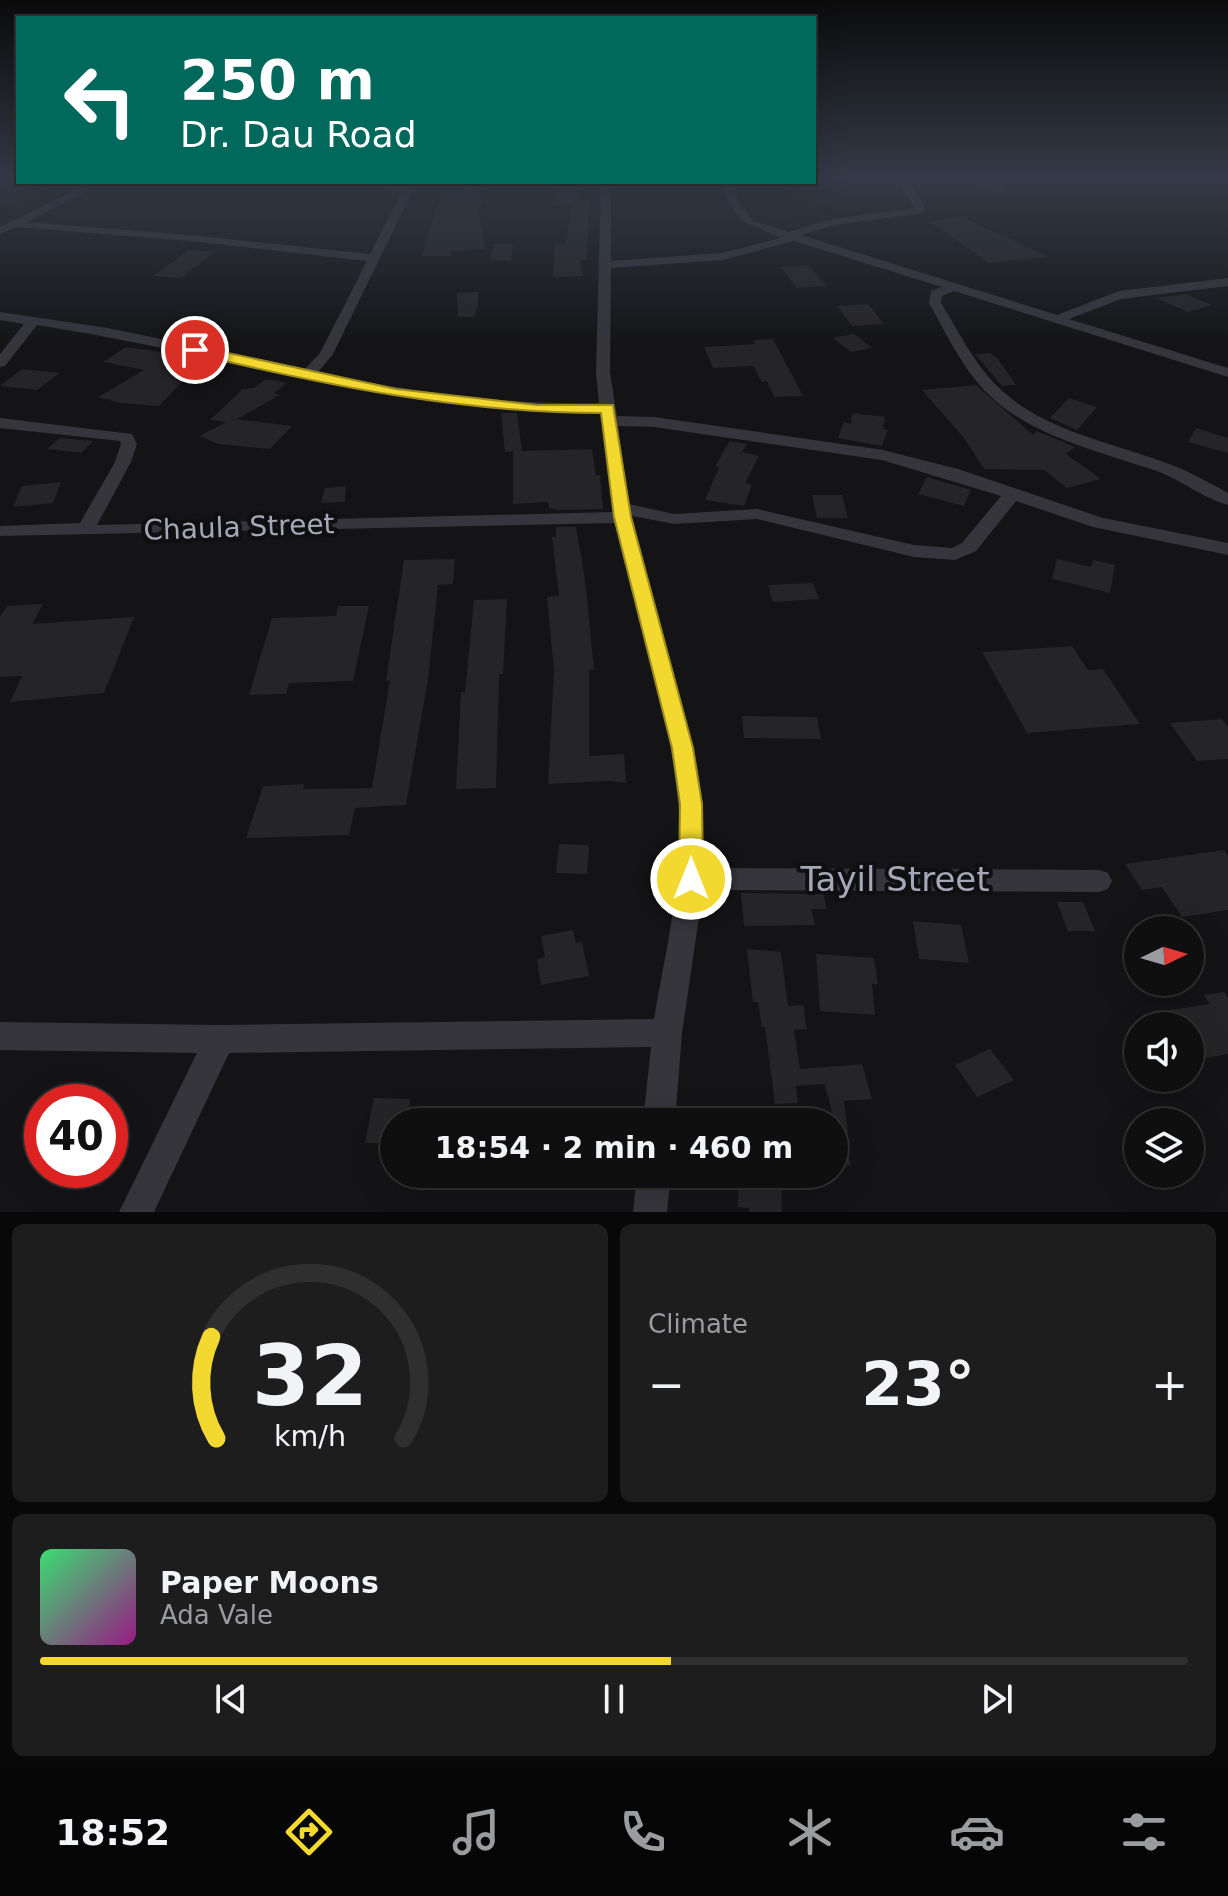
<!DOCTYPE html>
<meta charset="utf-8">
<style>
body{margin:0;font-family:"DejaVu Sans",sans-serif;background:#1d1d1e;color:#f1f3f6;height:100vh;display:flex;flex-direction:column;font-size:30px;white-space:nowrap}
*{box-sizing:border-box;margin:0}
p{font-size:26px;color:#9b9c9f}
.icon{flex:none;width:44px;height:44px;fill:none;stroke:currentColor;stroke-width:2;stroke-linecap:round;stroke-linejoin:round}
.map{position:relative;height:1212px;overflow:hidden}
.side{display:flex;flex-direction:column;gap:12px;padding:12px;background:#080809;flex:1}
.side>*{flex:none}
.banner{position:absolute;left:16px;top:16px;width:800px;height:168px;border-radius:0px;box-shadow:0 8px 32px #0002,0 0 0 2px #2f2f30;background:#00695c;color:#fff;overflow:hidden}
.needle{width:52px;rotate:85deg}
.tools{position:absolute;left:1124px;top:916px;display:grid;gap:16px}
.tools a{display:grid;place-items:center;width:80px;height:80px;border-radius:50%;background:#0f0f10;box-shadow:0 8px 32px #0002,0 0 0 2px #2f2f30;font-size:40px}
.speed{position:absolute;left:24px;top:1084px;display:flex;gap:16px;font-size:40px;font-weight:700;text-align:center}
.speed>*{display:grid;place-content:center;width:104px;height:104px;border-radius:50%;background:#0f0f10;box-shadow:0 8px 32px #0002,0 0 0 2px #2f2f30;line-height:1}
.speed .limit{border:12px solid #d22;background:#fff;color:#111}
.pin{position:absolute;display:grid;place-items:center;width:68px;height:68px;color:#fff;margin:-34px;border:4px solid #fff;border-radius:50%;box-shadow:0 2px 8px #0007}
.me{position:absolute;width:88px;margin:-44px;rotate:0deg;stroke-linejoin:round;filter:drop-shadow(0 0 6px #0008)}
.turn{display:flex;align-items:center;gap:28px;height:168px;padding:0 32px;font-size:36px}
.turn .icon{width:104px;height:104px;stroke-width:2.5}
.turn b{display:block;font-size:56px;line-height:68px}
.big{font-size:60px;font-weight:700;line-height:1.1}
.side .tile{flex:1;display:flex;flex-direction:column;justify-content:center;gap:12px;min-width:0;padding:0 28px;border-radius:12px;background:#1d1d1e}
.side .dial{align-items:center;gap:0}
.dial svg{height:208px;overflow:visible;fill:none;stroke:#2f2f30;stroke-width:7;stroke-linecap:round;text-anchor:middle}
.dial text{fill:#f1f3f6;stroke:none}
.song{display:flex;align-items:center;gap:24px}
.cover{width:96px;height:96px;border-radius:12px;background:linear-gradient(135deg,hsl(140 70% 55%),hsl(310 70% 35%))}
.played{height:8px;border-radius:4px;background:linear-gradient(90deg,#f3d82f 55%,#2f2f30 55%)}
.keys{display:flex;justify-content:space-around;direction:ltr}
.heat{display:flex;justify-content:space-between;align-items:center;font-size:44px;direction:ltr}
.side .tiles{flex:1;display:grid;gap:12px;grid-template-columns:1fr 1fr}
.tile:last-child{grid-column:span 2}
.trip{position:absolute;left:380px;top:1108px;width:468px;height:80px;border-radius:40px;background:#0f0f10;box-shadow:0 8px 32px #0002,0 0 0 2px #2f2f30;font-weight:700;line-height:80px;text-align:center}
.dock{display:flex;height:128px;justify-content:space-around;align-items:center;background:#060606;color:#9b9c9f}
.dock .icon{width:56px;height:56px}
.dock .selected{color:#f3d82f}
.dock b{font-size:36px;color:#f1f3f6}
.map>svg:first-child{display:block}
.building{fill:#252427}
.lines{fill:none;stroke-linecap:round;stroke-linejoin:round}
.minor{fill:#35353b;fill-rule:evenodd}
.route{fill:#f3d82f;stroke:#9e8c1f;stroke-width:2}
.labels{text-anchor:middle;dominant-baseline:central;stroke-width:8;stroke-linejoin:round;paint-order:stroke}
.street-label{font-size:28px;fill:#a6a7b6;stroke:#0f0f11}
.near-street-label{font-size:34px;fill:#a6a7b6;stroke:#0f0f11}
</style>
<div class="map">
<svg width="1228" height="1212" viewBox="0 0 1228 1212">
<rect width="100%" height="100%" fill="#141416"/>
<g class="building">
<polygon points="963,177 988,177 1007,192 983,193"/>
<polygon points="555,182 580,182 580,200 589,200 587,260 580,260 583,276 553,277 555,244 566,244 571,206 554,206"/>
<polygon points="467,186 486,186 479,213 485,249 451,251 450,256 422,256 435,211 446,192 466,193"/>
<polygon points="960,216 980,225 1049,257 989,263 930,222"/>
<polygon points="493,244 513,244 511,261 490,261"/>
<polygon points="189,250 215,252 181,278 153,276"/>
<polygon points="808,265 827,286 797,288 780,267"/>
<polygon points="478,292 478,305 474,317 458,317 457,293"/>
<polygon points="1186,294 1212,305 1188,312 1155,298"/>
<polygon points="868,304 884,324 852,326 837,306"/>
<polygon points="854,334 872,348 851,352 833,338"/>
<polygon points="773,339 803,396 774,397 767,381 762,382 753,366 713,368 704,347 755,344 753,340"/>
<polygon points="126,347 175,354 203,360 159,406 121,403 98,397 144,370 103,362"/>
<polygon points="990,353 998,359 1016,385 1002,386 975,354"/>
<polygon points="22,369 60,373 37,390 0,386"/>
<polygon points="266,379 287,383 274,393 280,395 237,419 292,426 270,449 218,444 200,436 226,422 210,420 243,389 254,388"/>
<polygon points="976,385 1033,435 1037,431 1075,447 1066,454 1101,479 1067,488 1044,470 984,469 964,438 922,390"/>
<polygon points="1069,398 1097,407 1077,430 1050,418"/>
<polygon points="501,413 517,413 522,451 592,449 596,475 600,475 603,509 557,510 549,508 548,502 513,504 513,451 505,452"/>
<polygon points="852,413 885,417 883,429 888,430 882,446 838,438 844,422 851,424"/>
<polygon points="1196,428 1228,438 1228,453 1188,442"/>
<polygon points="60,438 93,441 81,453 47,449"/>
<polygon points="730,441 747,444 742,452 759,456 745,483 752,485 744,506 705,500 719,467 715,466"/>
<polygon points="927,477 971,490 964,506 918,494"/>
<polygon points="61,482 53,503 13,507 22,486"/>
<polygon points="346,486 345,502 321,503 325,488"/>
<polygon points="812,495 842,495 848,518 817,518"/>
<polygon points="556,527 576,527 585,580 594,670 589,670 589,756 624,754 626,783 609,781 548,784 554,670 547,597 559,596 552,537 556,537"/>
<polygon points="455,559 453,584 438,585 428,680 406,805 355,808 349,835 246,838 263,786 304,784 303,789 372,788 390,680 386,681 404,560"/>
<polygon points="1057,559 1091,567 1093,560 1115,565 1110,593 1052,579"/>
<polygon points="813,583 819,599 773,602 768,585"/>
<polygon points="507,599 503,674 499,674 496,788 456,789 461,692 465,692 474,600"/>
<polygon points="43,604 32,624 134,617 104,693 10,702 22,676 0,677 0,617 7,606"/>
<polygon points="338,606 369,606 353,681 289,683 286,694 249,695 272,618 336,616"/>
<polygon points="1072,646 1088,670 1103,669 1140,724 1027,733 982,652"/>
<polygon points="742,716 817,717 821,739 744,738"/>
<polygon points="1222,719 1228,727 1228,759 1197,761 1170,723"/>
<polygon points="559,844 589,845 587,874 556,873"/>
<polygon points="1224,850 1228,856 1228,910 1182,917 1162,887 1142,890 1125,864"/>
<polygon points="741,893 824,894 826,909 811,909 815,925 744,926"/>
<polygon points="1057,902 1083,902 1095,931 1068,931"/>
<polygon points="913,921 961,925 969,963 919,959"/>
<polygon points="573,930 576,943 582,942 589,976 541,985 537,959 545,957 541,936"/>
<polygon points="747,949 781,952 788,1006 803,1005 807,1029 794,1030 800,1069 862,1064 872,1099 844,1101 848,1133 844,1134 851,1165 834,1166 834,1121 825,1084 796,1086 798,1103 775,1104 765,1027 762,1027 758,1002 753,1002"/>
<polygon points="816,954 874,958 878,984 872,984 875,1015 820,1011"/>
<polygon points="1224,992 1228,998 1228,1054 1200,1059 1190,1043 1190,1026 1180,1026 1170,1010 1210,1004 1204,995"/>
<polygon points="990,1049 1014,1080 977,1097 955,1065"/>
<polygon points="374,1098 410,1099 407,1122 394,1122 394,1143 365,1143"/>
<polygon points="739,1174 781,1174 782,1212 749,1212 749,1208 738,1207"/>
</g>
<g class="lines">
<g class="minor">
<path d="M 896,177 L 906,177 L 924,204 L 924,213 L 834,225 L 801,235 L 1057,315 L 1119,291 L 1228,278 L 1228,286 L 1121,299 L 1069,319 L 1228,368 L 1228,377 L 954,291 L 942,296 L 941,303 C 958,330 973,362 996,385 C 1045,435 1122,443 1184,470 C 1199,477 1214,485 1228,493 L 1228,505 C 1205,499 1184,482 1162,473 C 1103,452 1029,437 985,391 C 961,366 946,333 929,303 L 931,291 L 942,287 L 794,241 L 722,260 L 611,268 L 610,373 L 617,416 L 654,417 L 883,450 L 958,469 L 1103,518 L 1228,543 L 1228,555 L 1093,527 L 1016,501 L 976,551 L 955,560 L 914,557 L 757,519 L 674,524 L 632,516 L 694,748 L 703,804 L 704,868 L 1099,870 L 1108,873 L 1112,881 L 1108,889 L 1099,892 L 703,890 L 682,1033 L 675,1122 L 643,1122 L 651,1047 L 229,1053 L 154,1212 L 119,1212 L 197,1053 L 0,1050 L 0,1022 L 220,1025 L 654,1019 C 666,948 685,874 678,802 C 670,712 637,611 616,523 L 0,536 L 0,526 L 80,523 L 115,462 L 121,444 L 120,441 L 0,428 L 0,418 L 132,434 L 137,444 L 131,462 L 97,525 L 613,512 L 601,413 C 408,415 225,354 37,325 L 5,366 L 0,367 L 0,354 L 24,324 L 0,320 L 0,312 L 108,328 L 305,369 L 320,353 L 367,261 L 190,241 L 16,227 L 0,234 L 0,227 L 91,182 L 104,182 L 27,222 L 190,235 L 370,254 L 402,192 L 338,182 L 405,186 L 407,182 L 417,182 L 333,354 L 318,372 C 411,392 504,405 599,403 L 596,373 L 601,182 L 611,182 L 611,261 L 722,253 L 781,238 C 743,219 738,229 721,182 L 731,182 L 739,203 L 754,221 L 789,232 L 833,219 L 914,208 ZM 618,426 L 654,427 L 882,460 L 1001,496 L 962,543 L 952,548 L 914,545 L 757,509 L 674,514 L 629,504 Z"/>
<polygon points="637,1174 671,1174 667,1212 633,1212"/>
</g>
</g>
<linearGradient id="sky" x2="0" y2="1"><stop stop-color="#0b0b0c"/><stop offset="0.51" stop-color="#343a47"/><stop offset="1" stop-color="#343a47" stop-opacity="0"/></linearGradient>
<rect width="1228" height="347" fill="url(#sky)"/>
<path class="route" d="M 195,346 L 396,389 L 537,405 L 613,405 L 631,517 L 693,748 L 702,804 L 703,879 L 699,886 L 691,889 L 682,886 L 679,879 L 680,804 L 672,748 L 614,517 L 601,413 C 462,413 325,385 190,353 L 189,350 Z"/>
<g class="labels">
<g class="street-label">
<text transform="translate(239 527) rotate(-2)">Chaula Street</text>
</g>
<g class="near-street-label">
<text x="895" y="879">Tayil Street</text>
</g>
</g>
</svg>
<div class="tools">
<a><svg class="needle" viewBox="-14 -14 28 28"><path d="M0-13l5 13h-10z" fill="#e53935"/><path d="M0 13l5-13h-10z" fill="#9b9c9f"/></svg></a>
<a><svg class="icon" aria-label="sound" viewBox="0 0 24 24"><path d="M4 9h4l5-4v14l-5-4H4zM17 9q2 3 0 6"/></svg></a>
<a><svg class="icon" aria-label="layers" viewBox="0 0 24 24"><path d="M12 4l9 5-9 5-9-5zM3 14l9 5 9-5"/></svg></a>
</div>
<div class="speed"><div class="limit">40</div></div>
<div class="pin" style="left:195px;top:350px;background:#d93025"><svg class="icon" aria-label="arrive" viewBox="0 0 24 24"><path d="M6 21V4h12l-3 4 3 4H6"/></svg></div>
<svg class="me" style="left:691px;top:879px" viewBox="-20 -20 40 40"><circle r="17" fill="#f3d82f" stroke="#fff" stroke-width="3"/><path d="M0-11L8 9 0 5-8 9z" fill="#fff"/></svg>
<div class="trip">18:54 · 2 min · 460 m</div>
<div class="banner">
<div class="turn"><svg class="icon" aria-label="left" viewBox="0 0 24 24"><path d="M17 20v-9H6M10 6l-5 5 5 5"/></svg><div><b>250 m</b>Dr. Dau Road</div></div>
</div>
</div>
<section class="side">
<div class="tiles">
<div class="tile dial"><svg viewBox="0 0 100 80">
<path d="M14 69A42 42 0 1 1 86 69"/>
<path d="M14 69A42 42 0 0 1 12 30" stroke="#f3d82f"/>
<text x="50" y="56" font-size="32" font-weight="700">32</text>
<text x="50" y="72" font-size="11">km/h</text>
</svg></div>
<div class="tile"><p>Climate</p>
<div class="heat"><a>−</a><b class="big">23°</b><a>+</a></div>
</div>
<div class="tile">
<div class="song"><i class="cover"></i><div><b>Paper Moons</b><p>Ada Vale</p></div></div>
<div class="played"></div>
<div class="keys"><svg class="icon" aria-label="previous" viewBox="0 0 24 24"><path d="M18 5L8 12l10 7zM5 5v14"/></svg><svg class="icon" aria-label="pause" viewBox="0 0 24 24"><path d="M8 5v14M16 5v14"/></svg><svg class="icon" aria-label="next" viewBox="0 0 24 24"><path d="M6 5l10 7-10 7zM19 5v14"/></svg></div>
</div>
</div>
</section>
<nav class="dock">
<b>18:52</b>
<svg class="icon selected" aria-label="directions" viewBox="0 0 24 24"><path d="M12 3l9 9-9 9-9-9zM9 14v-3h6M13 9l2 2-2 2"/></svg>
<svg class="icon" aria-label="music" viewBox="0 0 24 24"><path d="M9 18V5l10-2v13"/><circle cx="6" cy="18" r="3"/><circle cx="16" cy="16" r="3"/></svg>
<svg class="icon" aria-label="phone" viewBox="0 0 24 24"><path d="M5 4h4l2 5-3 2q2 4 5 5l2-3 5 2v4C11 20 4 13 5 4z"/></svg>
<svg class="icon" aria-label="climate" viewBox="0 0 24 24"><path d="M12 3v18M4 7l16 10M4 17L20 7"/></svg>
<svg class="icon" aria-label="car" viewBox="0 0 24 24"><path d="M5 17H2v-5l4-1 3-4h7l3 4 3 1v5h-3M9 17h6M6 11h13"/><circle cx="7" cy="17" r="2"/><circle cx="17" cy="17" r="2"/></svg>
<svg class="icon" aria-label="filters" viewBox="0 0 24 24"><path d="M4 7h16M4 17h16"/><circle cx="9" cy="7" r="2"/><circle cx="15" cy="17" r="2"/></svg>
</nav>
